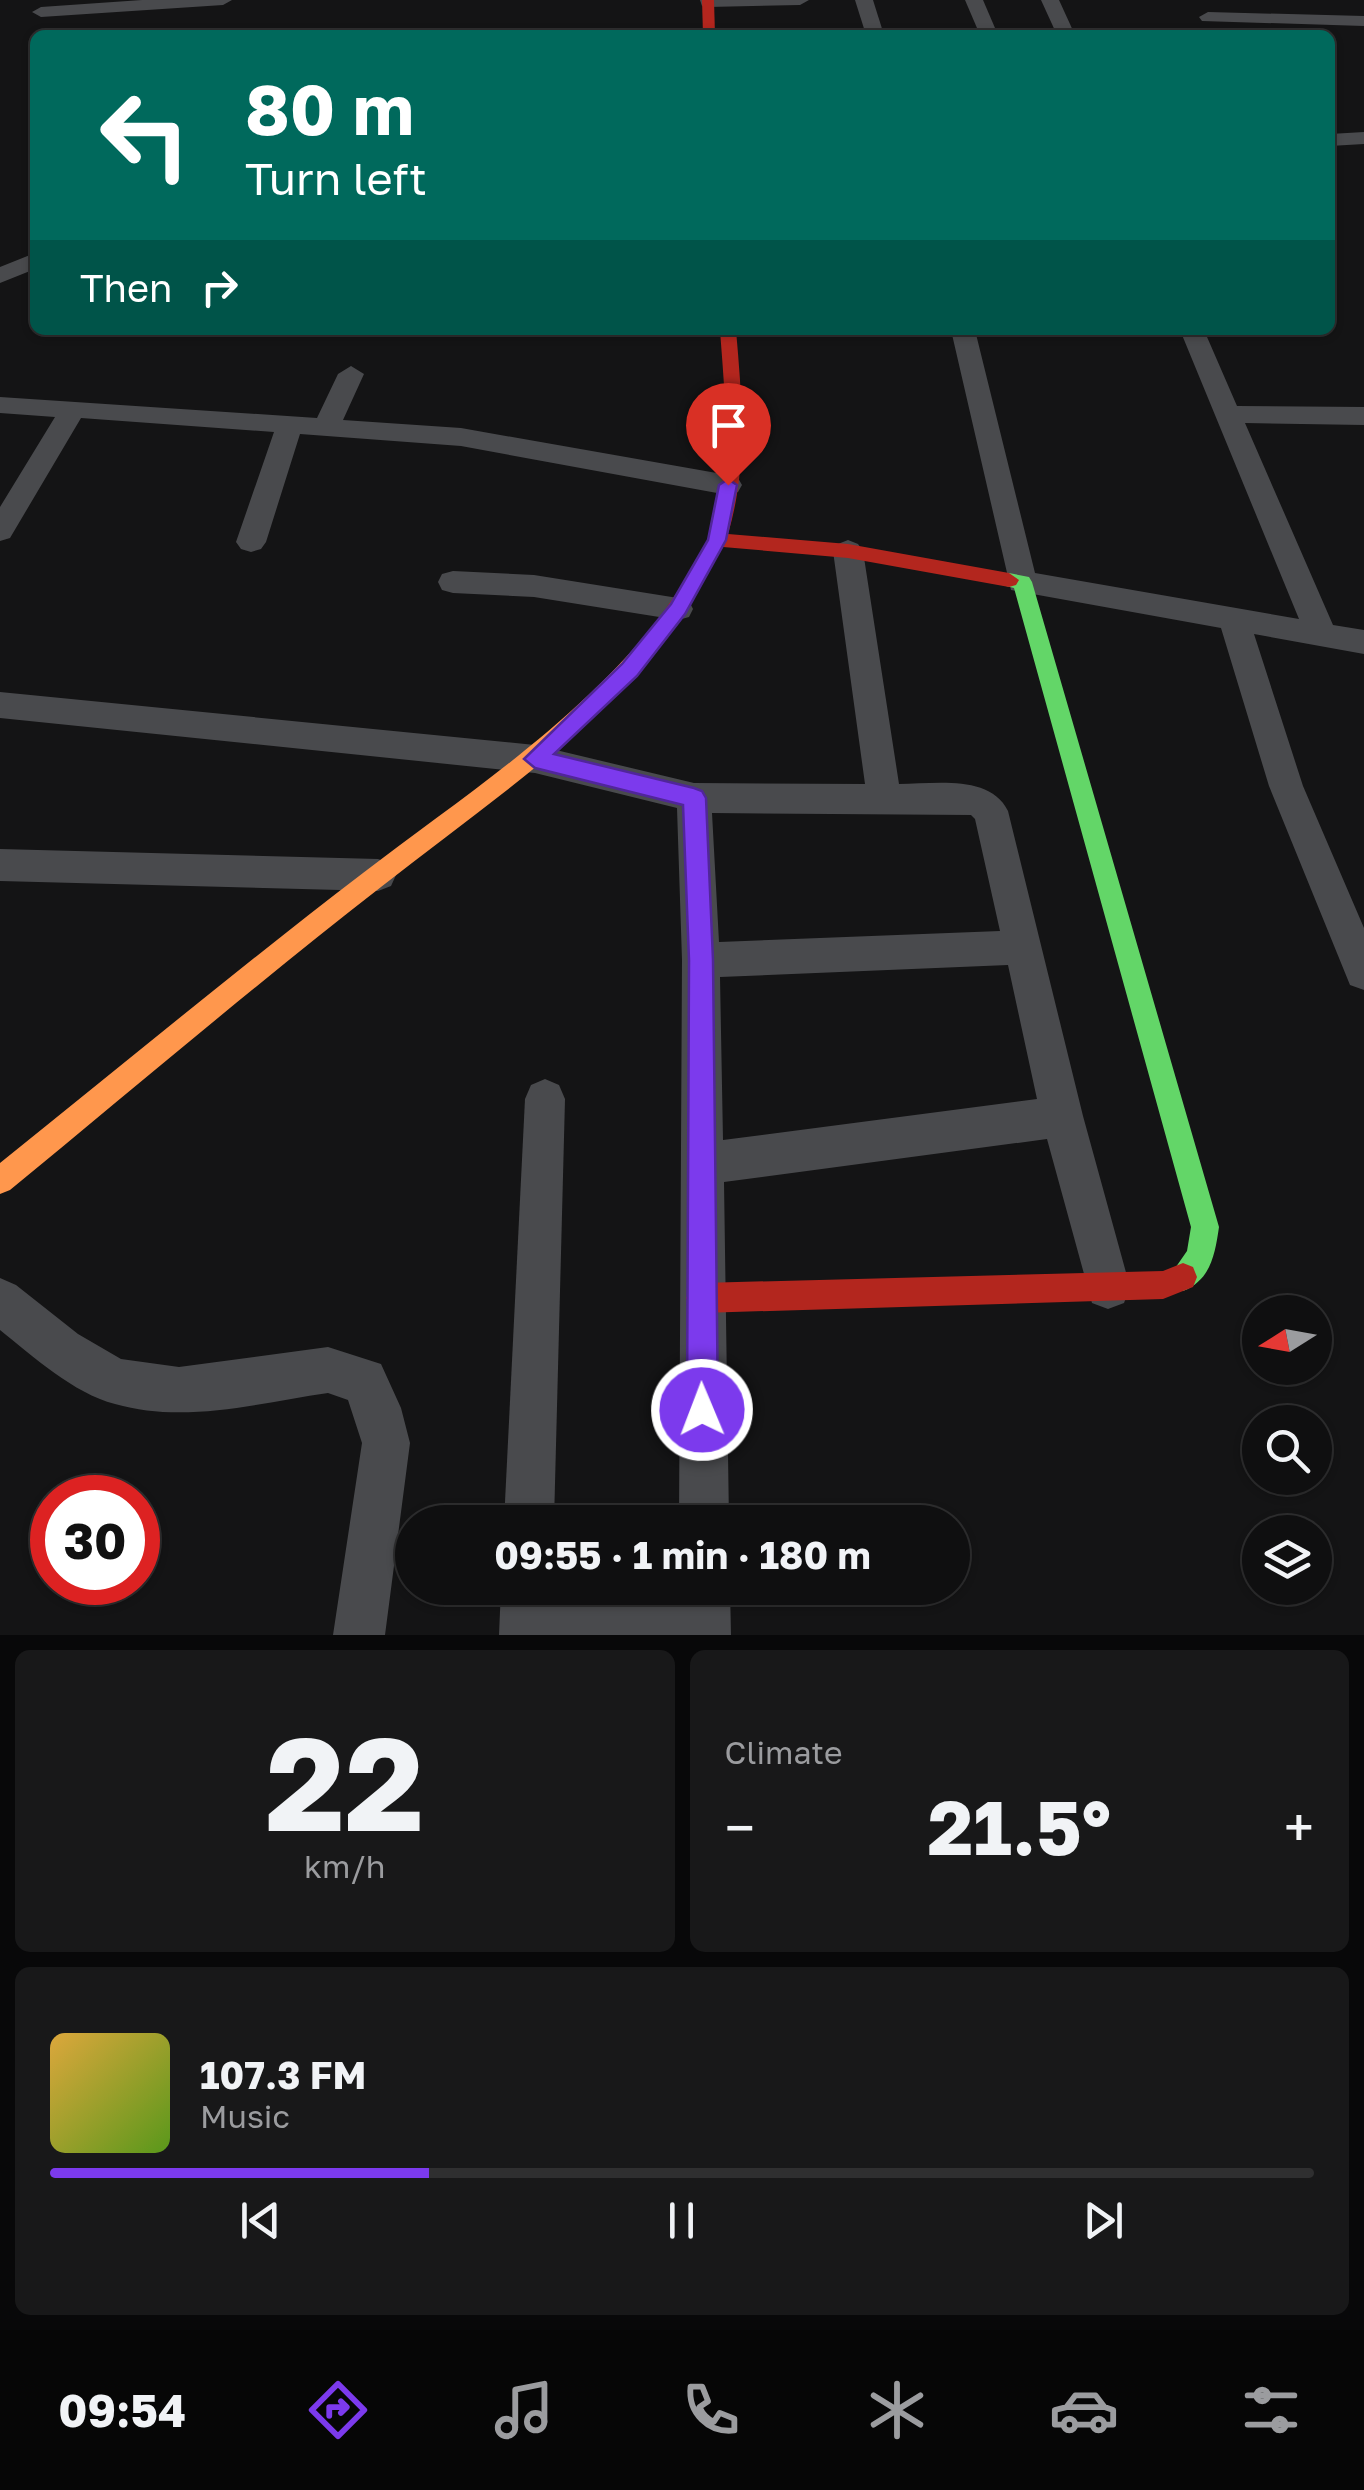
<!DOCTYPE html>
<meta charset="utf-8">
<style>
body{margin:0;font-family:"Golos Text",sans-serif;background:#181819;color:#f1f3f6;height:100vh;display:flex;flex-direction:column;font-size:38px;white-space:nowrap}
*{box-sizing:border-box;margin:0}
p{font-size:32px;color:#9b9c9f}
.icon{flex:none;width:55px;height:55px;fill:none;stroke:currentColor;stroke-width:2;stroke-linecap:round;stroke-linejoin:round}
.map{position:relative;height:1635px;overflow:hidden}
.details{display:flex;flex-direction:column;gap:15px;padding:15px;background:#080809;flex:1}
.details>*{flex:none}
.hud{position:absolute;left:30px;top:30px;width:1305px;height:305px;border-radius:15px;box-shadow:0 2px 8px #0004,0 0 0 2px #2f2f30;background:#00695c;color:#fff;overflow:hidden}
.needle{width:65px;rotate:259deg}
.fabs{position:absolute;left:1242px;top:1295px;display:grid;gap:20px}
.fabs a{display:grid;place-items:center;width:90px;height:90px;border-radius:50%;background:#0f0f10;box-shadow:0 2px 8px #0004,0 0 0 2px #2f2f30;font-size:50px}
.speed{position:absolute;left:30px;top:1475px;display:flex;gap:20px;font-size:50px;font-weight:700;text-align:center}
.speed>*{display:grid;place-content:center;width:130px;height:130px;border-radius:50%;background:#0f0f10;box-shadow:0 2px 8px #0004,0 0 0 2px #2f2f30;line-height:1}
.speed .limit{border:15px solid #d22;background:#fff;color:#111}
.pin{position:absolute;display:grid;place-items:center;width:85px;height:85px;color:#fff;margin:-102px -42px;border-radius:50% 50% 50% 0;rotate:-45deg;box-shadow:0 0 10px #0007}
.pin .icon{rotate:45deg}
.me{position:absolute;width:110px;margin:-55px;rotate:359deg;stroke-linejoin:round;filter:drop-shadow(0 0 8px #0008)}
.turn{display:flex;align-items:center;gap:35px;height:210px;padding:0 50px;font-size:45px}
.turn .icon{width:130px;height:130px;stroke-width:2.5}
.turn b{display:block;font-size:70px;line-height:85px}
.then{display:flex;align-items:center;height:95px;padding:0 50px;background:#0003;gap:20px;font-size:38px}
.big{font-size:75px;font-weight:700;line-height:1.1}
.details .tile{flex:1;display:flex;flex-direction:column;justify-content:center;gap:15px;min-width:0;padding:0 35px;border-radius:15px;background:#181819}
.details .dial{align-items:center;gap:0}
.dial b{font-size:130px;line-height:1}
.song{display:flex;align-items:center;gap:30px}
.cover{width:120px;height:120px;border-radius:15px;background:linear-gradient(135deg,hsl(40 70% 55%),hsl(90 70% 35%))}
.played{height:10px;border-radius:5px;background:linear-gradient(90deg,#7c3aed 30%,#2f2f30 30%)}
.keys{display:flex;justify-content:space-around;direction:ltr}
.heat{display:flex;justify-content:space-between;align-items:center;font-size:55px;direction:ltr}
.details .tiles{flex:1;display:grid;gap:15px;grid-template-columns:1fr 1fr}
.tile:last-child{grid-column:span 2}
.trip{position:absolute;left:395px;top:1505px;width:575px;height:100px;border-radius:50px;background:#0f0f10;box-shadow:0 2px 8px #0004,0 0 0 2px #2f2f30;font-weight:700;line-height:100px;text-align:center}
.tabs{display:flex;height:160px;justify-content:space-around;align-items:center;background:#060606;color:#9b9c9f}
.tabs .icon{width:70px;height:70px}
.tabs .selected{color:#7c3aed}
.tabs b{font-size:45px;color:#f1f3f6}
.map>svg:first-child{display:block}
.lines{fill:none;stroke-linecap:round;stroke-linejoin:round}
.street{fill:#494a4d;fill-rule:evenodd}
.fast{fill:#63d668;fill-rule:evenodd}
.slow{fill:#ff974d;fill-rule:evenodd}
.jam{fill:#b3261e;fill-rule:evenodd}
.route{fill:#7c3aed;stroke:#51269a;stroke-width:2.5}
</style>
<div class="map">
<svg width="1364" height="1635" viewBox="0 0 1364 1635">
<rect width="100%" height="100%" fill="#141415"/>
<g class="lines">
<g class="street">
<polygon points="142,0 232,0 223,5 41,17 32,12 41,7"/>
<polygon points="700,0 809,0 800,5 708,7 702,6"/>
<polygon points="855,0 873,0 884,35 866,35"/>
<polygon points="965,0 983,0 998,35 980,35"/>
<polygon points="1041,0 1059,0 1075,35 1057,35"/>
<polygon points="1208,12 1364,16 1364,26 1202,21 1199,17"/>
<polygon points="1364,132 1364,144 1330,146 1330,134"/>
<polygon points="35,253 35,269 0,283 0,267"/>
<polygon points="951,330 975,330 1035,573 1299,619 1180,330 1204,330 1237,406 1364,407 1364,425 1245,423 1333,625 1364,630 1364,654 1254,634 1303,786 1364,928 1364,990 1350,985 1269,786 1221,628 1011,590"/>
<polygon points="351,366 364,374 343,420 461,428 728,475 738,478 742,485 738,492 728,495 461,446 300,434 266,542 261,549 251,552 241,549 236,542 274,432 81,418 10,538 0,541 0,507 55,417 0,413 0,397 317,418 338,374"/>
<path d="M 848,540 L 858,544 L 863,551 L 899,784 C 934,784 990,774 1008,811 L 1083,1116 L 1130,1287 L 1124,1303 L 1108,1309 L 1092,1303 L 1047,1139 L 724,1182 L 729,1522 L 679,1522 L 682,960 L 677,808 L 535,773 L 0,718 L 0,692 L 535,745 L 694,783 L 865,784 L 833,551 L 838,544 ZM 712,813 L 971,815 L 975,819 L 1000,931 L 719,942 ZM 1008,965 L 1037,1099 L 723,1140 L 720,977 Z"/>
<polygon points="453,571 534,575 678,598 689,601 693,609 689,617 678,620 534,597 453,593 442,590 438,582 442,574"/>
<polygon points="0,849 378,859 391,864 396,875 391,886 378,891 0,881"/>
<polygon points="545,1079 559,1085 565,1099 554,1522 504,1522 525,1099 531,1085"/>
<path d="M 0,1278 L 16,1285 L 78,1334 L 121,1359 L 179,1367 L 328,1347 L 381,1364 L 401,1408 L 410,1443 L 385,1635 L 333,1635 L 362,1443 L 348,1400 L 328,1393 C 258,1403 185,1424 115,1404 C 73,1393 34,1357 0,1330 Z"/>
<polygon points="501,1588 552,1588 552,1596 679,1603 680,1588 730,1588 731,1635 499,1635"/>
</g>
<path class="fast" d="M 1009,573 L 1029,577 L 1032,582 L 1219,1227 C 1215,1254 1211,1280 1183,1291 L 1173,1287 L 1169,1277 L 1187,1251 L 1191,1227 L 1014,588 L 1002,585 L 999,580 Z"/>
<path class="slow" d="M 668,614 L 675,616 L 678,621 L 675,626 C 594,734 485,805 381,887 C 255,985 133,1089 10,1190 L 0,1194 L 0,1163 C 121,1066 240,967 363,873 C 469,792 578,722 661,616 Z"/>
<g class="jam">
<polygon points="702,0 714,0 715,35 703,35"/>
<path d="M 720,330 L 736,330 C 742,399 748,467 728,534 L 848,544 L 1009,573 L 1019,580 L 1016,585 L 1009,587 L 848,558 L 723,547 L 675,626 L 661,626 L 658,621 C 673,596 692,574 704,548 C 735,481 725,401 720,330 Z"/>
<polygon points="1183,1263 1193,1267 1197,1277 1193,1287 1163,1299 701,1313 691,1308 686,1298 691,1288 701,1283 1163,1271"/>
</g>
</g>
<polygon class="route" points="728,479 737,485 726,540 685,614 637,676 554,754 694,788 702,791 706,798 713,960 718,1410 713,1421 702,1426 692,1421 687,1410 689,960 683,805 535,768 524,759 622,664 671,604 708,540 719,485"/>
</svg>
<div class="fabs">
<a><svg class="needle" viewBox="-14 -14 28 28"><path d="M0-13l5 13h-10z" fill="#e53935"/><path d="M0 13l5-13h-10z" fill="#9b9c9f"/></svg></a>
<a><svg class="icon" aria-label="search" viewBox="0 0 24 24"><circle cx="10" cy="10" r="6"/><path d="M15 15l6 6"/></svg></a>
<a><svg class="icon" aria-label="layers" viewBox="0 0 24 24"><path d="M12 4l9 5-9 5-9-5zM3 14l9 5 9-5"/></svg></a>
</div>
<div class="speed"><div class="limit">30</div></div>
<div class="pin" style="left:728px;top:485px;background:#d93025"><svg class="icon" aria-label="arrive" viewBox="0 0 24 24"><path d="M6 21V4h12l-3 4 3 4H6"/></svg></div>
<svg class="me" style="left:702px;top:1410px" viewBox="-20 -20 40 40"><circle r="17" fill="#7c3aed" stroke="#fff" stroke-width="3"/><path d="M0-11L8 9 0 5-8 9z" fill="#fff"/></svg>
<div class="trip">09:55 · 1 min · 180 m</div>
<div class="hud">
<div class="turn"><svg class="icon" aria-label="left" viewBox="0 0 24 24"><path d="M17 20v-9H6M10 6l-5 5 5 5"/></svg><div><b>80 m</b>Turn left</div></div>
<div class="then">Then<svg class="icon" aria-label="right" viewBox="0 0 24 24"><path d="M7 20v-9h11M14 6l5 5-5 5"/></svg></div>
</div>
</div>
<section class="details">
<div class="tiles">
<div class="tile dial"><b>22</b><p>km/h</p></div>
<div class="tile"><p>Climate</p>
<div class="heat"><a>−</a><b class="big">21.5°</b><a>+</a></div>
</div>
<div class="tile">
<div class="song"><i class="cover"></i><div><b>107.3 FM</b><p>Music</p></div></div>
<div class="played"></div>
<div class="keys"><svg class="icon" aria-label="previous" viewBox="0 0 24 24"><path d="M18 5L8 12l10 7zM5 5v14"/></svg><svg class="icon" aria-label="pause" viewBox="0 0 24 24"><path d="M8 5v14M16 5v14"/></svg><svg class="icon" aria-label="next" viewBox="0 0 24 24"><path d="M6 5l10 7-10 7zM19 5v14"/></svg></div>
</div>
</div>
</section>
<nav class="tabs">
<b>09:54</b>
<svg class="icon selected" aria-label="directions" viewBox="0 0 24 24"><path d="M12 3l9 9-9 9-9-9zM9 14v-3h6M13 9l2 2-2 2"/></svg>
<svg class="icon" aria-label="music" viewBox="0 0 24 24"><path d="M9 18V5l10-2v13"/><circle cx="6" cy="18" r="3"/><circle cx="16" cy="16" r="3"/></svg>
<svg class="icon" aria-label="phone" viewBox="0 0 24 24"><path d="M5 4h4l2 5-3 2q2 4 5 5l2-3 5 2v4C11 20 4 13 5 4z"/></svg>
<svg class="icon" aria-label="climate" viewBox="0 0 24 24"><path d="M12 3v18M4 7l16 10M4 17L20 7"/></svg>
<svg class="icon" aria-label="car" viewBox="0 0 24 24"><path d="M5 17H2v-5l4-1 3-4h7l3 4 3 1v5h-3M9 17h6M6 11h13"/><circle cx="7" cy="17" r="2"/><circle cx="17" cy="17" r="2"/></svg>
<svg class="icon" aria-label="filters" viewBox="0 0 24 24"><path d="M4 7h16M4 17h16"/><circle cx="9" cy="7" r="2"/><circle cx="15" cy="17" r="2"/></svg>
</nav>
